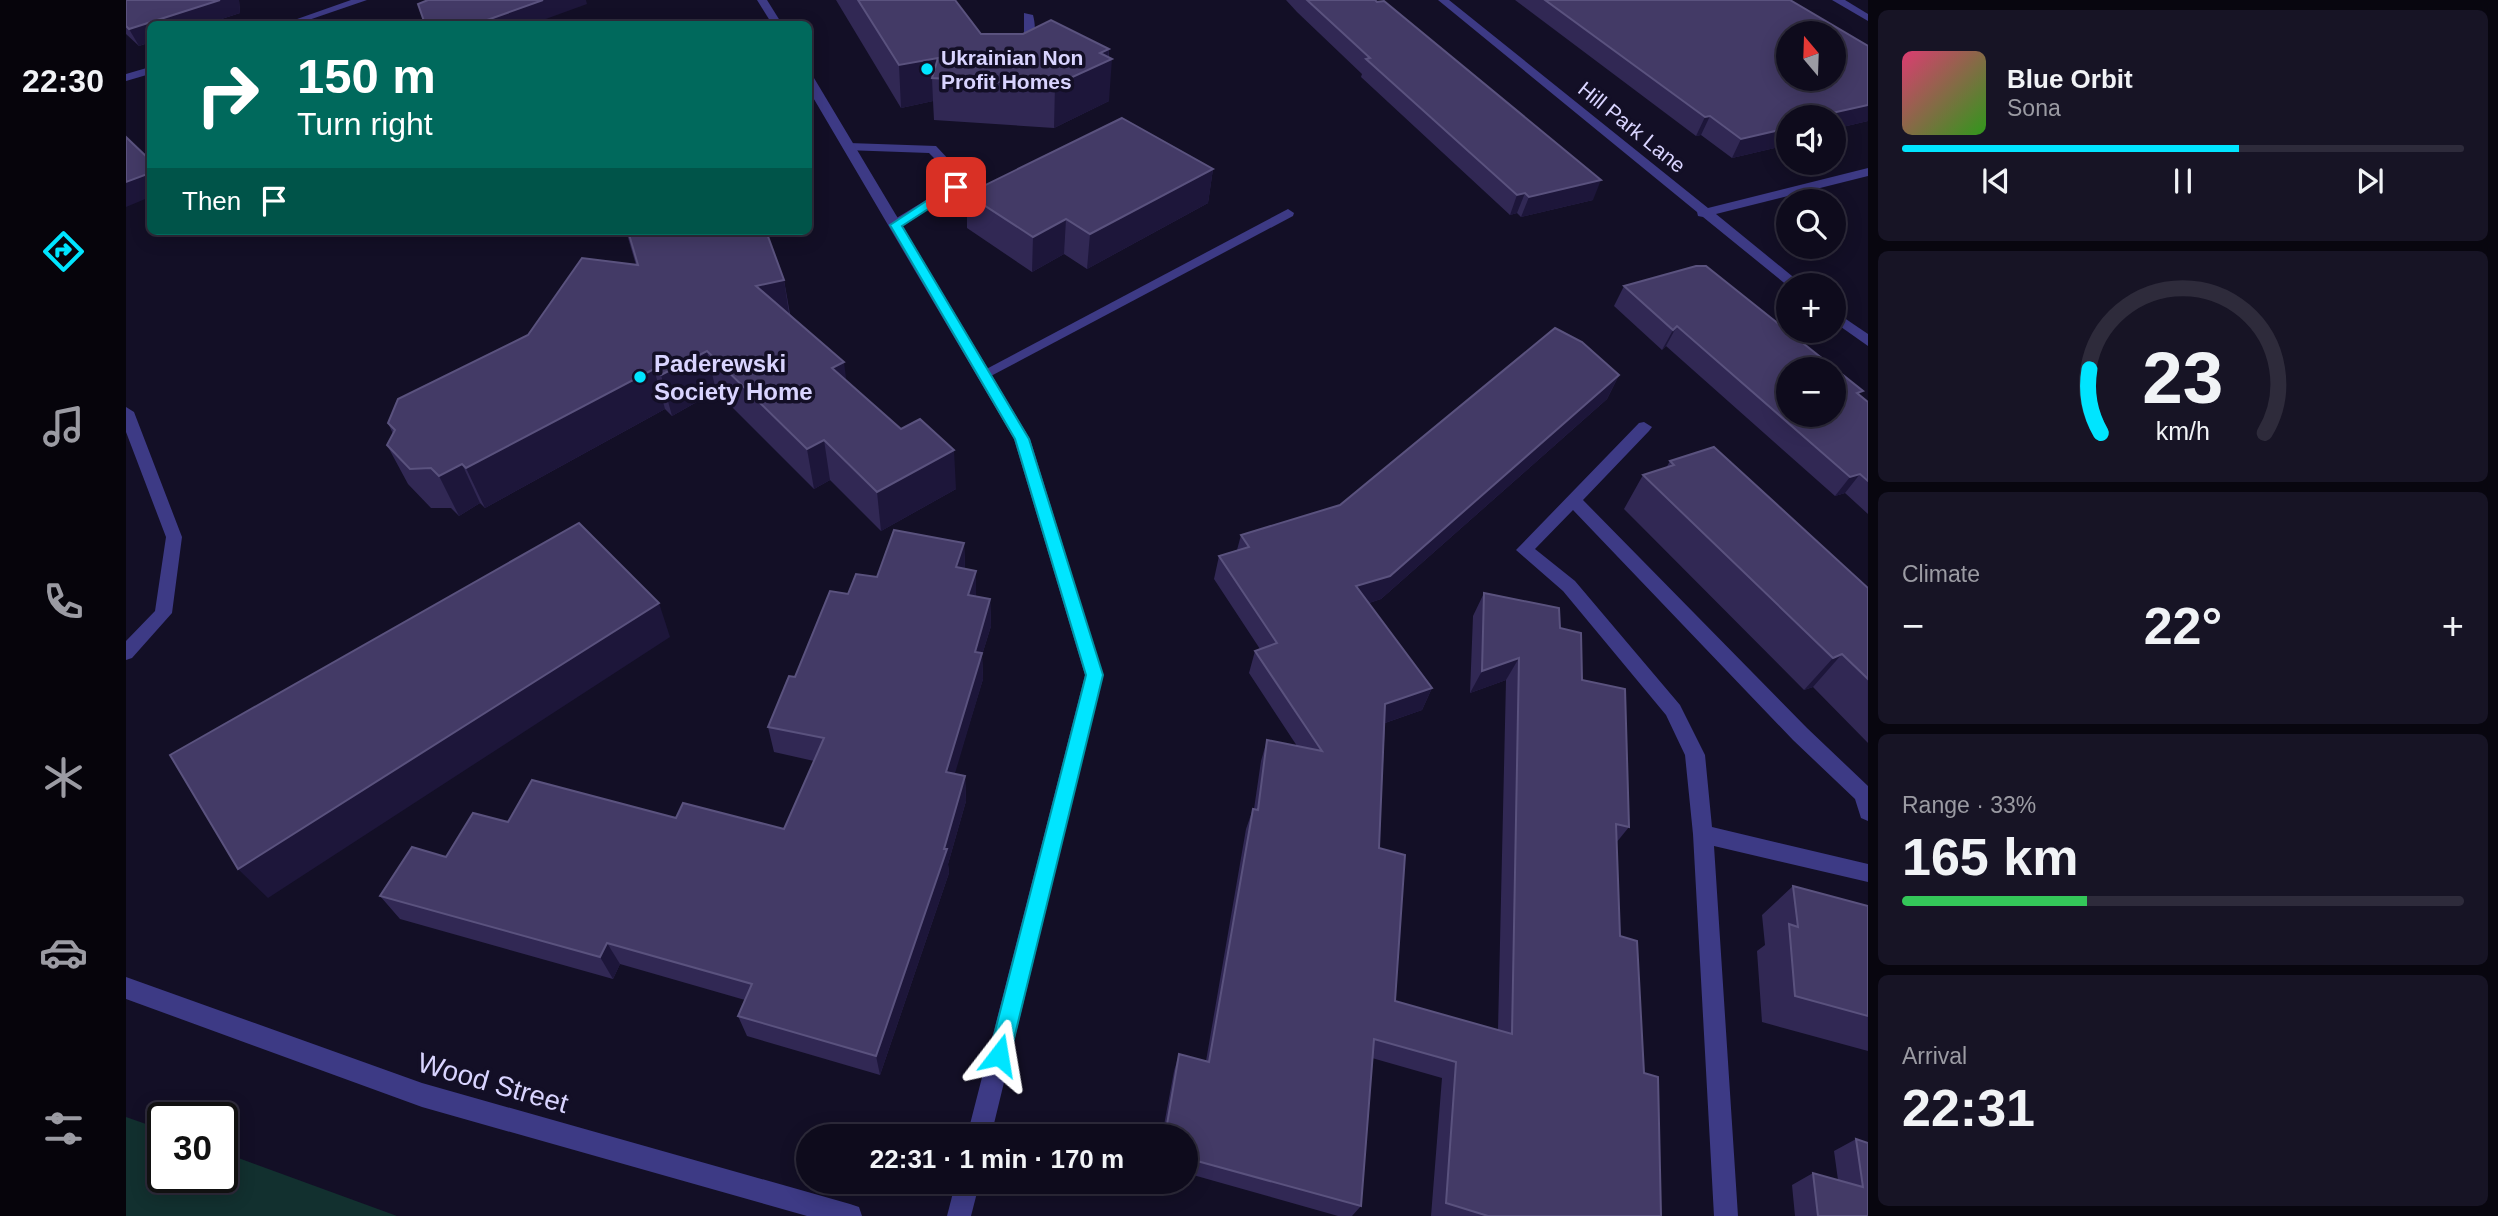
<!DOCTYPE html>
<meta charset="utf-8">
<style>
body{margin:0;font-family:Arial,sans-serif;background:#171425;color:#f1f3f6;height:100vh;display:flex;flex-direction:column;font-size:26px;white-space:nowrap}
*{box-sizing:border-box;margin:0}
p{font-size:23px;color:#9b9ba3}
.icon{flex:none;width:38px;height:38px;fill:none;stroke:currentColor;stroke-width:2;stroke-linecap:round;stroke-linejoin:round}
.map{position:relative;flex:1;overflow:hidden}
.sheet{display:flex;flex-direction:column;gap:10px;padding:10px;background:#08060f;width:630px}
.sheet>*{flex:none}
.top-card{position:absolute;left:21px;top:21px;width:665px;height:214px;border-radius:10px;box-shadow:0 4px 18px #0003,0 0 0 2px #2e2b3b;background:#00695c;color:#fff;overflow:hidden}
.needle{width:46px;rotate:341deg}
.fabs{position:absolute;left:1650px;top:21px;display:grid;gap:14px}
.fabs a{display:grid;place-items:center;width:70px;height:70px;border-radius:50%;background:#0e0b1c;box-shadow:0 4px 18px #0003,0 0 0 2px #2e2b3b;font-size:35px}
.speed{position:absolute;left:21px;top:1102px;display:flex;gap:14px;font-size:35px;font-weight:700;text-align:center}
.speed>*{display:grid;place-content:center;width:91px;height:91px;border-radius:50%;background:#0e0b1c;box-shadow:0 4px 18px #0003,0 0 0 2px #2e2b3b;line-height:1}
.speed .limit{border:4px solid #111;border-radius:10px;background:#fff;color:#111}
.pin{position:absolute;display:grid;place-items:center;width:60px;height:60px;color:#fff;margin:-30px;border-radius:14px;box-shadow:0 4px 10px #0006}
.me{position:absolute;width:77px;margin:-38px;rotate:14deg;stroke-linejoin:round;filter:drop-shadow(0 0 5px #0008)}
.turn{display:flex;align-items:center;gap:24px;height:147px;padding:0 35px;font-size:32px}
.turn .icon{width:91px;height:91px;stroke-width:2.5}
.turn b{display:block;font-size:49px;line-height:60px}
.then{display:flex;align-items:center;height:66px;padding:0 35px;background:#0003;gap:14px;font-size:26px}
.big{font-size:52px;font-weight:800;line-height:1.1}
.sheet .card{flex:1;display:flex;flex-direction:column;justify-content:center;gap:10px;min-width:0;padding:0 24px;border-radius:10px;background:#171425}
.sheet .dial{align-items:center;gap:0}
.dial svg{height:182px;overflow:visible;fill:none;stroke:#2e2b3b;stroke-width:7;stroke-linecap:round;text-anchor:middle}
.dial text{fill:#f1f3f6;stroke:none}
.song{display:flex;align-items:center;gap:21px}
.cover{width:84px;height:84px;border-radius:10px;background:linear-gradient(135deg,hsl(340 70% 55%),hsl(110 70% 35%))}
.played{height:7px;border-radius:4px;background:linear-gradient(90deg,#00e5ff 60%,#2e2b3b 60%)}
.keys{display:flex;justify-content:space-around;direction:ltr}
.heat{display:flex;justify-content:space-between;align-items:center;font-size:38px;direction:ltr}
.charge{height:10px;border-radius:5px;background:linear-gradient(90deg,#34c759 33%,#2e2b3b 0)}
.trip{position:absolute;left:670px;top:1124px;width:402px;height:70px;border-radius:35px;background:#0e0b1c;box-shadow:0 4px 18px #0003,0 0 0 2px #2e2b3b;font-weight:800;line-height:70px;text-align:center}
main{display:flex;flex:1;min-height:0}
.tabs{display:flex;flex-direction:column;width:126px;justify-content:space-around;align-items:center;background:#06040b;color:#9b9ba3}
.tabs .icon{width:49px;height:49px}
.tabs .on{color:#00e5ff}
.tabs b{font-size:32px;color:#f1f3f6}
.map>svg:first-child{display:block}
.green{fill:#12302f}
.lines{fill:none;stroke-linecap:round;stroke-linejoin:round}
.service{fill:#3d3a85;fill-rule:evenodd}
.minor{fill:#3d3a85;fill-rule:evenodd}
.wall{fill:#312854}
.shaded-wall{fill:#1d163a}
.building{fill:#433a66;stroke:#5a527e;stroke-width:2;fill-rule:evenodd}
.route{fill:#00e5ff;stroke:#0095a6;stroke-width:2}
.poi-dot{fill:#00e5ff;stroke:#130f26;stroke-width:2.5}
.labels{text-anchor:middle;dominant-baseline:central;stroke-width:7;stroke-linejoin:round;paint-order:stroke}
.far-poi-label{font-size:21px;font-weight:bold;fill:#d9d4ff;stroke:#130f26;text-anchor:start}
.far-street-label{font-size:21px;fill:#d9d4ff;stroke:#130f26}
.poi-label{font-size:24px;font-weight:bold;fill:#d9d4ff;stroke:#130f26;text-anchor:start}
.near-street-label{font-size:28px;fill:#d9d4ff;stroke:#130f26}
</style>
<main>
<nav class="tabs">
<b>22:30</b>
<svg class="icon on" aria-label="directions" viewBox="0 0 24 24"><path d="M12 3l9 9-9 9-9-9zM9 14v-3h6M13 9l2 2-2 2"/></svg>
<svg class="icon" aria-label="music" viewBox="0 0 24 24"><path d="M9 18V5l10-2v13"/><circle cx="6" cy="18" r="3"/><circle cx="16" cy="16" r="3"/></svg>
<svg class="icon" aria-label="phone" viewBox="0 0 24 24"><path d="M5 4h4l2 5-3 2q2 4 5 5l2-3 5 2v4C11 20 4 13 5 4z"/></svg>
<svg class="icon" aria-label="climate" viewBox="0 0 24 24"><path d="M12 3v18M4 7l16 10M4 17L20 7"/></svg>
<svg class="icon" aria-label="car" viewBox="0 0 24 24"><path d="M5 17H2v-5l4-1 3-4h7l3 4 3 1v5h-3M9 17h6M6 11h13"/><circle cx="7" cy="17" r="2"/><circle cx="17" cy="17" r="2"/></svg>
<svg class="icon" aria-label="filters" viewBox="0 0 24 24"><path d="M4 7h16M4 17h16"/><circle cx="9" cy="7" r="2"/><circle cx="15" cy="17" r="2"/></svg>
</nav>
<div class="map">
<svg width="1742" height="1216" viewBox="0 0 1742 1216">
<rect width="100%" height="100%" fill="#130f26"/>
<polygon class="green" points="0,1117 37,1130 37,1178 96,1178 96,1152 271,1216 0,1216"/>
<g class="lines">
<g class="service">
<path d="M 898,13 L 907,15 C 911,30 909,46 895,53 L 889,50 L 898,33 Z"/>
<polygon points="723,143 810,146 825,162 836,187 774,228 764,228 764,222 823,186 813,163 803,153 719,150 717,147"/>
<polygon points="1162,209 1168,213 1167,216 863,377 858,379 851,374"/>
<polygon points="1518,422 1526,427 1523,431 1457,500 1681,728 1742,786 1742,821 1735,818 1729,799 1667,740 1447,510 1409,549 1449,581 1554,705 1579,755 1586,827 1742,864 1742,882 1588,846 1612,1216 1588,1216 1567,834 1559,755 1540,715 1437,591 1390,550 1513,423"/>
</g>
<g class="minor">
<polygon points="225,0 241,0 171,24 157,24"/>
<polygon points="631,0 641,0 656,24 646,24"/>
<polygon points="1312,0 1323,0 1582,208 1742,168 1742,176 1590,214 1677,285 1662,286 1577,217 1572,216 1571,212"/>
<polygon points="1706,0 1719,0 1742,14 1742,21"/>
<polygon points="24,67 24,74 0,81 0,74"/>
<polygon points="682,75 688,78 904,439 977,675 865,1136 841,1136 959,675 888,439 682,89"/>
<polygon points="1708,311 1742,334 1742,346 1708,322"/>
<polygon points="0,407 8,412 56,537 46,613 6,658 0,660 0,641 29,611 40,537 0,432"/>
<polygon points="0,977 296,1083 724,1204 733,1207 736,1216 681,1216 296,1107 0,999"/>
<polygon points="830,1181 854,1181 845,1216 821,1216"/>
</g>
</g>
<g class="wall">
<polygon points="0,0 113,0 114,13 13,46 0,34"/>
<polygon points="710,0 829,0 855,34 983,49 983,101 928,128 808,120 807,101 775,108"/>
<polygon points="1160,0 1249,0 1467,200 1395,217 1391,213 1384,215 1235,77 1236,74 1171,12"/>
<polygon points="1389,0 1664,0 1742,121 1708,129 1708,117 1662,117 1662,145 1606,158 1575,135 1570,136"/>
<polygon points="1087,169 1082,203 961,269 938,254 906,272 841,228 841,194"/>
<polygon points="500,231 640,231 658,280 664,314 721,382 830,489 755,531 704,480 688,489 590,391 546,416 539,409 359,508 354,503 333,516 325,508 305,508 282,484 261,445 267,434 262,423 402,335 510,265"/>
<polygon points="1498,286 1734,396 1742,402 1742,514 1719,493 1709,496 1540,346 1536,350 1488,306"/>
<polygon points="1493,375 1481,399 1255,599 1243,603 1306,688 1296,710 1259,723 1253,848 1269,1001 1372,1030 1380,680 1344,693 1347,616 1358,593 1434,628 1456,680 1503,827 1490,843 1494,936 1518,1073 1535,1216 1305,1216 1316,1078 1246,1058 1235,1206 1226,1216 1212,1216 1060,1173 1060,1136 1036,1136 1048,1071 1053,1054 1080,1061 1120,829 1127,809 1128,809 1135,761 1141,740 1171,746 1123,673 1129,651 1134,649 1088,579 1093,556 1111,550 1115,535 1214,505"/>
<polygon points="1544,461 1742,588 1742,743 1687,687 1678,690 1498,509 1517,475 1540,468"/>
<polygon points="838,543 839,569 850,596 864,599 865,626 856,655 857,679 828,774 839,776 840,801 822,864 823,873 754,1075 621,1036 612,1016 619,1000 494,964 487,979 274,919 254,896 320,857 382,822 550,818 658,829 688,761 648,752 642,727 669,677 722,594 751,577"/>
<polygon points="1667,886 1742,906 1742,1051 1636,1022 1631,951 1639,945 1636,915"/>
<polygon points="1730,1139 1742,1216 1669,1216 1666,1185 1687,1173 1712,1180 1708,1151"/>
</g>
<g class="shaded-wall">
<polygon points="94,0 113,0 114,13 80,24 24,24 24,42 13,46 3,29"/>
<polygon points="417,0 460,0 461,4 406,24 350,24"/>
<polygon points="983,49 982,61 986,59 983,101 928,128 929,85 974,53"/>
<polygon points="812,58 806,78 807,101 775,108 773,65"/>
<polygon points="1742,105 1742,121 1708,129 1708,117 1688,117"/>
<polygon points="1584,116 1575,135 1570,136 1579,117"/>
<polygon points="1662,128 1662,145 1606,158 1615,139"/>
<polygon points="1087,169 1082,203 961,269 964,234"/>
<polygon points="24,173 24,197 0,207 0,182"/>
<polygon points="1475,180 1467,200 1395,217 1403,197"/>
<polygon points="1399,193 1391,213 1384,215 1391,195"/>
<polygon points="940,219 938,254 906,272 907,237"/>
<polygon points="658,280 664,320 630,286"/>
<polygon points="1551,326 1540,346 1536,350 1547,330"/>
<polygon points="581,351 590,391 546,416 535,375"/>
<polygon points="718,362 723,402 706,368"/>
<polygon points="528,369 539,409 359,508 340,468"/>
<polygon points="1493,375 1481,399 1255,599 1222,610 1230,586"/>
<polygon points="698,440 704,480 688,489 681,449"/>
<polygon points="828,450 830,489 755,531 751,492"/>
<polygon points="336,464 354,503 333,516 313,476"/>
<polygon points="1734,474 1719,493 1709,496 1724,477"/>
<polygon points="838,543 839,570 830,567"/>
<polygon points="850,571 850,599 842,595"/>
<polygon points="864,599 865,626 856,655 857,679 822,797 820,772 849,652"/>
<polygon points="533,603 544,637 142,898 112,869"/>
<polygon points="1716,654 1687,687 1678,690 1707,658"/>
<polygon points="1393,658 1380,680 1344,693 1356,671"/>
<polygon points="1306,688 1296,710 1250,726 1259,704"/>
<polygon points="839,776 840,801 822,864 823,873 754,1075 750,1056 818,849"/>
<polygon points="481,943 494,964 487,979 474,957"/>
</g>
<g class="building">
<polygon points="0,0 94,0 3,29 0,26"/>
<polygon points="302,0 417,0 350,24 299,24 292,4"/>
<polygon points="732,0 829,0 855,34 897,34 925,20 983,49 974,53 986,59 929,85 806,78 812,58 773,65"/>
<polygon points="1181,0 1249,0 1251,2 1258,1 1475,180 1403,197 1399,193 1391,195 1240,59 1244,58"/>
<path d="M 1419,0 L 1664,0 L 1742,46 L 1742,105 L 1688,117 L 1662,117 L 1662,128 L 1615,139 L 1584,116 L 1579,117 ZM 1662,33 L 1708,33 L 1708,79 L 1662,79 Z"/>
<polygon points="996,118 1087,169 964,234 940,219 907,237 841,194"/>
<polygon points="0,137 24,160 24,173 0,182"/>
<polygon points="502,231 640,231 658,280 630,286 718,362 706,368 775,429 794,419 828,450 751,492 698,440 681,449 581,351 535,375 528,369 340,468 336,464 313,476 305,468 284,469 261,445 269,430 262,423 272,399 402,335 456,258 512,265"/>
<path d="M 1570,266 L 1580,266 L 1737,391 L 1731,393 L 1742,402 L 1742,481 L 1734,474 L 1724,477 L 1551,326 L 1547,330 L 1498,286 ZM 1662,369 L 1708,369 L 1708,415 L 1662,415 Z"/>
<polygon points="1429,328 1456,342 1493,375 1264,576 1230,586 1306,688 1259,704 1253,848 1279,855 1269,1001 1386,1034 1393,658 1356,671 1358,593 1433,608 1434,628 1455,633 1456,680 1499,689 1503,827 1490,824 1494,936 1511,941 1518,1073 1532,1077 1535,1216 1362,1216 1320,1203 1330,1062 1248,1039 1235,1206 1060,1158 1060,1136 1039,1136 1053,1054 1083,1062 1127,809 1132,810 1141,740 1196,751 1129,651 1151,643 1093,556 1123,547 1115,535 1214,505"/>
<polygon points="1588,447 1742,588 1742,679 1716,654 1707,658 1517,475 1548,465 1544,461"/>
<polygon points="453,523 533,603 112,869 44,755"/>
<polygon points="768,530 838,543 830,567 850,571 842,595 864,599 849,652 856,653 820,772 839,776 818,849 821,849 750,1056 612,1016 626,984 481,943 474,957 254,896 286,847 320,857 347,813 382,822 406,780 550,818 557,803 658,829 698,738 642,727 663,676 669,677 704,591 722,594 730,574 751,577"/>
<polygon points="1667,886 1742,906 1742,1016 1669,996 1663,924 1672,927"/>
<polygon points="1730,1139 1742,1143 1742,1216 1692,1216 1687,1173 1737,1187"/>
</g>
<polygon class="route" points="826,184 836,187 776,226 903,439 977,675 884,1055 881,1063 873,1066 866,1063 863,1055 960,675 889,439 764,225"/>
<g class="poi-dot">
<circle cx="801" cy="69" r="7"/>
<circle cx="514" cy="377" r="7"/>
</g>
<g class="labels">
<g class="far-poi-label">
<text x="815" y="57">Ukrainian Non<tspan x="815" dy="24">Profit Homes</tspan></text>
</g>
<g class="far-street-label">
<text transform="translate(1506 127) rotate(39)">Hill Park Lane</text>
</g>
<g class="poi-label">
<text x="528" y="363">Paderewski<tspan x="528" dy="28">Society Home</tspan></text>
</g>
<g class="near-street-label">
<text transform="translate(367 1083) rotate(16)">Wood Street</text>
</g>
</g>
</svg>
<div class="fabs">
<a><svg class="needle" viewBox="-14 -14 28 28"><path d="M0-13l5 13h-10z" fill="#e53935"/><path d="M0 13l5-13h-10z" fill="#9b9ba3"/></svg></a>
<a><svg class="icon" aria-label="sound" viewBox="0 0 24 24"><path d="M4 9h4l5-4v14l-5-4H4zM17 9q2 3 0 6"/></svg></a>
<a><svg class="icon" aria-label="search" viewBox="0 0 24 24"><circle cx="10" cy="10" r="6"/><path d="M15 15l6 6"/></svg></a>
<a>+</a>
<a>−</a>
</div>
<div class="speed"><div class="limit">30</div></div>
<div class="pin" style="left:830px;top:187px;background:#d93025"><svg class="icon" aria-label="arrive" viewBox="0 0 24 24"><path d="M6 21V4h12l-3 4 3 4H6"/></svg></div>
<svg class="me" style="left:873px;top:1055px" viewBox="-20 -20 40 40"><path d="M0-17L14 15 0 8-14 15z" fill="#00e5ff" stroke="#fff" stroke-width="4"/></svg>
<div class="trip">22:31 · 1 min · 170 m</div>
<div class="top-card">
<div class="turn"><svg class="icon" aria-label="right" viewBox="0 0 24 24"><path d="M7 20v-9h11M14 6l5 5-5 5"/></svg><div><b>150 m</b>Turn right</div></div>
<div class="then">Then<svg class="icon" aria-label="arrive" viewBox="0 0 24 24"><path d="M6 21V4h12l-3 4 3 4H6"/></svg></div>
</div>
</div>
<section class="sheet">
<div class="card">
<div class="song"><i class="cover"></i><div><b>Blue Orbit</b><p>Sona</p></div></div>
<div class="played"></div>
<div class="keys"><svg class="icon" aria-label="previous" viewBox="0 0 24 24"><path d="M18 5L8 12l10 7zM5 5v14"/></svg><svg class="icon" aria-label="pause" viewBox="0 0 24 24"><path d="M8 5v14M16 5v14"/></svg><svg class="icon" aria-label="next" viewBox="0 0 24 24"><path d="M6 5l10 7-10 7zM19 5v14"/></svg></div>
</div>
<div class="card dial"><svg viewBox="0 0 100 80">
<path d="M14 69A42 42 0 1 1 86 69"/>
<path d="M14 69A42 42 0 0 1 9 41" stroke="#00e5ff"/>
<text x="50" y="56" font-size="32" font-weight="700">23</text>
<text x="50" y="72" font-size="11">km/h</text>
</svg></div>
<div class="card"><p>Climate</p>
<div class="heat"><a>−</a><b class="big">22°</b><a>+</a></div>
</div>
<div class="card"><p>Range · 33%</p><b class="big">165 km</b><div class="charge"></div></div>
<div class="card"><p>Arrival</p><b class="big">22:31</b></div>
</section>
</main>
